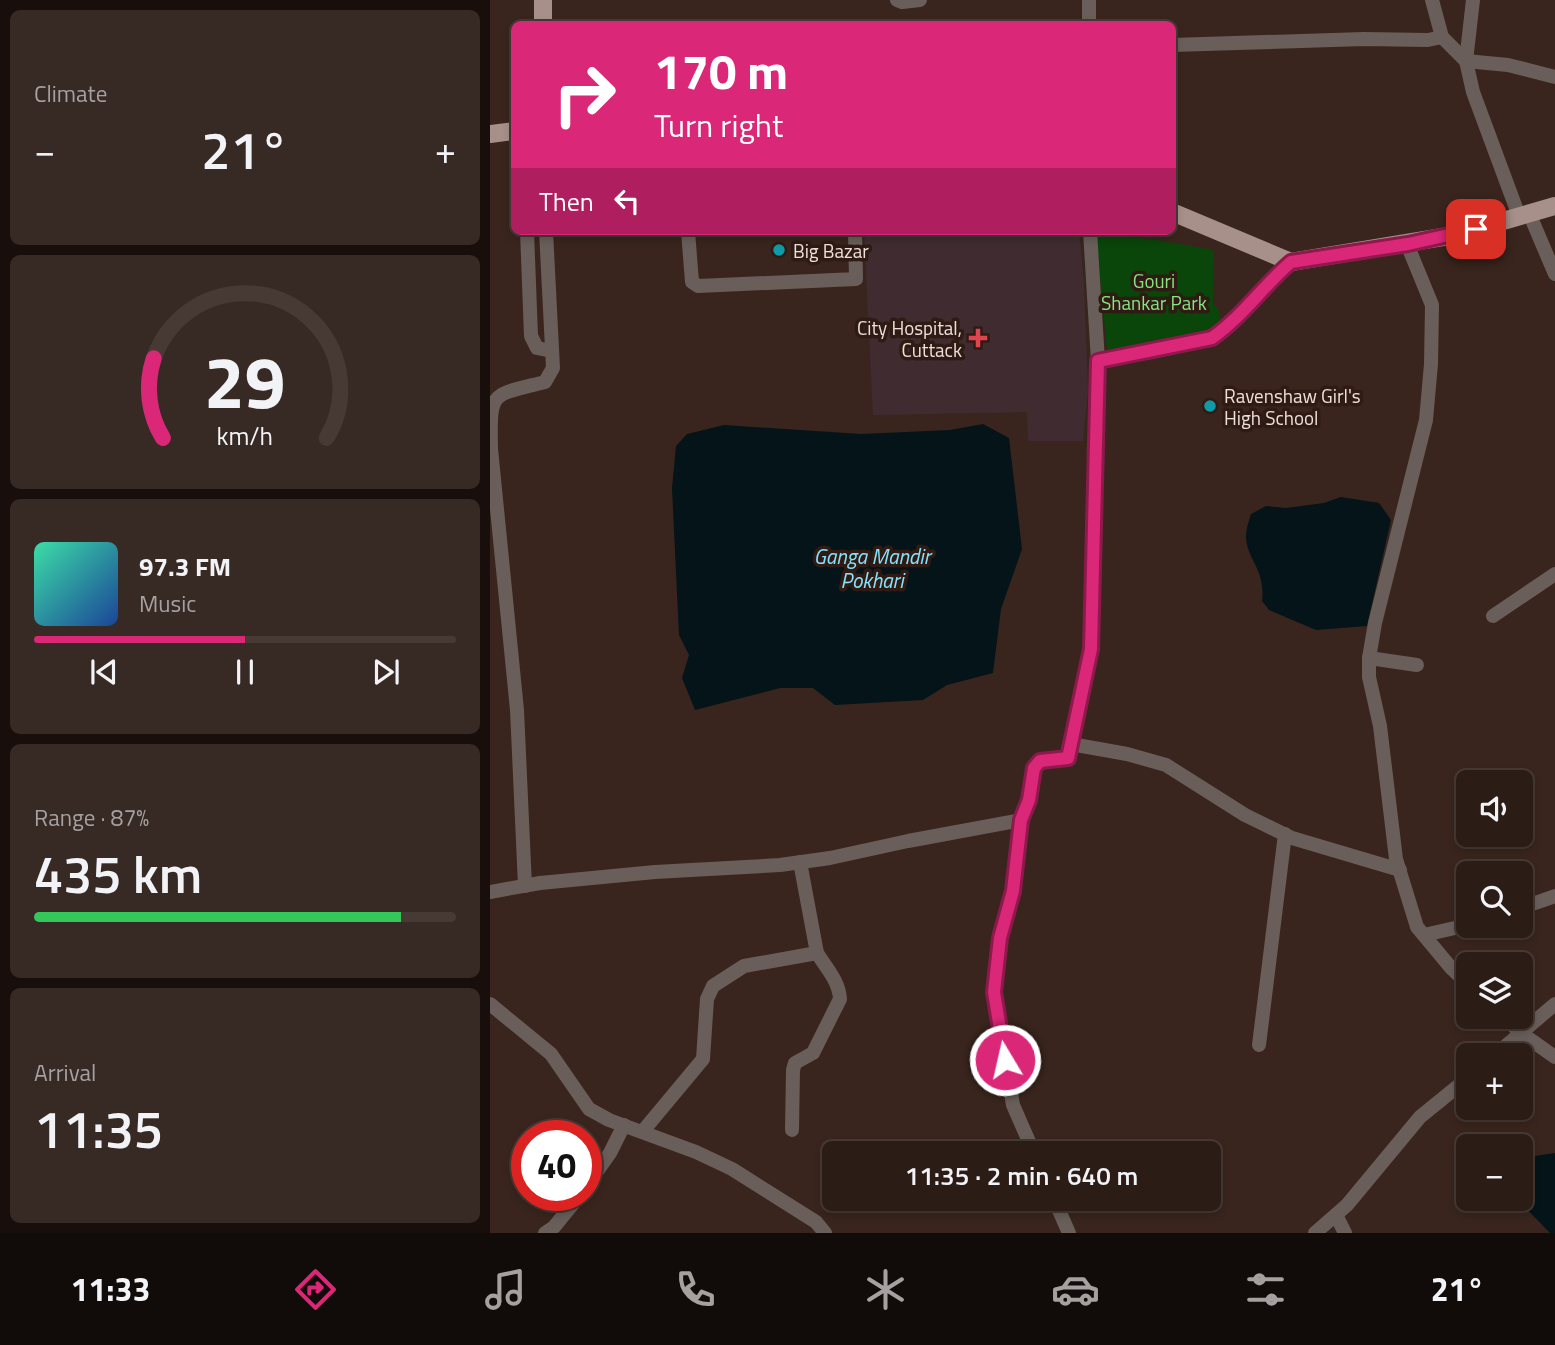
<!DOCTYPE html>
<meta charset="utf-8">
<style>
body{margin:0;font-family:"Titillium Web",sans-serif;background:#372923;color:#f1f3f6;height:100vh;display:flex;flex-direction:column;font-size:26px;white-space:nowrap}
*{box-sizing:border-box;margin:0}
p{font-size:23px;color:#a6a1a1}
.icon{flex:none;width:38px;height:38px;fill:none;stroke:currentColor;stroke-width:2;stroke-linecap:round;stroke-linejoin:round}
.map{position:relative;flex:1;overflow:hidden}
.side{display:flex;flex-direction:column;gap:10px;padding:10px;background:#180f0c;width:490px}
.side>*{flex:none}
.guide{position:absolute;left:21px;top:21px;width:665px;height:214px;border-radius:10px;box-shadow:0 4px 10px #0003,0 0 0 2px #473a35;background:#db2777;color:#fff;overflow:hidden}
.controls{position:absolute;left:966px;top:770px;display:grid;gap:14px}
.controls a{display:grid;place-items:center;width:77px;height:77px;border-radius:10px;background:#2b1c16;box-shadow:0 4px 10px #0003,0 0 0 2px #473a35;font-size:35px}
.speed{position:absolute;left:21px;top:1120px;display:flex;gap:14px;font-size:35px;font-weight:700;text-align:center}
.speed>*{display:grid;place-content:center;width:91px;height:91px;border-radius:50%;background:#2b1c16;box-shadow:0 4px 10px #0003,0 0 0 2px #473a35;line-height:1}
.speed .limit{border:10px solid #d22;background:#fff;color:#111}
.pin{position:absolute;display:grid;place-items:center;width:60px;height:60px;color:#fff;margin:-30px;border-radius:14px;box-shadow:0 4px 10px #0006}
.me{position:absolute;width:77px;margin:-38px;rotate:351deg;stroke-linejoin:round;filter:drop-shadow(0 0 5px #0008)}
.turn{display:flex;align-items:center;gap:24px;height:147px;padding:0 28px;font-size:32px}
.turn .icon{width:91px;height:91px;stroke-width:2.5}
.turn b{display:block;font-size:49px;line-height:60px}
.then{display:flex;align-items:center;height:66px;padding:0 28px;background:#0003;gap:14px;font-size:26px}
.big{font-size:52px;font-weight:600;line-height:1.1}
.side .card{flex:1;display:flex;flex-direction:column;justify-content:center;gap:10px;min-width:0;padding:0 24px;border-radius:10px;background:#372923}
.side .dial{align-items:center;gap:0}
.dial svg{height:182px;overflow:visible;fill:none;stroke:#473a35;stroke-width:7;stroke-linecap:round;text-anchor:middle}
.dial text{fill:#f1f3f6;stroke:none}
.song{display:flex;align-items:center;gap:21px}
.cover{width:84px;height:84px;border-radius:10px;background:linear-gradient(135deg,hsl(160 70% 55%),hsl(220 70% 35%))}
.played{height:7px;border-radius:4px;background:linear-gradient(90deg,#db2777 50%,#473a35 50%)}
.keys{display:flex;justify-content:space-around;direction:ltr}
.heat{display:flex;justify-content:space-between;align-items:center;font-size:38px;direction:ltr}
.charge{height:10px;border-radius:5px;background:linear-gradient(90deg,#34c759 87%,#473a35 0)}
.trip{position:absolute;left:332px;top:1141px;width:399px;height:70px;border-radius:10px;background:#2b1c16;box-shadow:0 4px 10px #0003,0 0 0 2px #473a35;font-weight:600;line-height:70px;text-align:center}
.tabs{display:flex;height:112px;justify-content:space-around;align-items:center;background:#110b09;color:#a6a1a1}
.tabs .icon{width:49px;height:49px}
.tabs .on{color:#db2777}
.tabs b{font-size:32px;color:#f1f3f6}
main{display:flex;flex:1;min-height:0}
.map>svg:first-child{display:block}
.medical{fill:#402c30}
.green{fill:#0a450a}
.water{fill:#041419}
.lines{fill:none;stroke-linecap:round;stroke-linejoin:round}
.minor{stroke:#695e5a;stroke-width:14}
.major{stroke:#a79089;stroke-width:18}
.route-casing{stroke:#8e194d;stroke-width:18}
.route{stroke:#db2777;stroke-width:12}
.culture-dot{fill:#0f9aa8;stroke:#2f1b14;stroke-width:2.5}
.health-dot{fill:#e0444e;stroke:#2f1b14;stroke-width:2.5}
.labels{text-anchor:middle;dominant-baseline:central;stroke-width:7;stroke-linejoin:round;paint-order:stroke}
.poi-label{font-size:19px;fill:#eddfda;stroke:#2f1b14;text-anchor:start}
.park-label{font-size:19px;fill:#88e382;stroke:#2f1b14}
.water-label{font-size:21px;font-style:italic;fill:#87e3fd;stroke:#2f1b14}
</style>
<main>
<section class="side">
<div class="card"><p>Climate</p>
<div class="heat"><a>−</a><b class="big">21°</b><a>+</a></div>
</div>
<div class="card dial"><svg viewBox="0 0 100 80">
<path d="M14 69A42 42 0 1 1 86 69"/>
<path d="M14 69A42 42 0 0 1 10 34" stroke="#db2777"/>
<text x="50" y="56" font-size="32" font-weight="700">29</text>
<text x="50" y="72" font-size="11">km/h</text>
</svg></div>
<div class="card">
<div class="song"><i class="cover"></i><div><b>97.3 FM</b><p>Music</p></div></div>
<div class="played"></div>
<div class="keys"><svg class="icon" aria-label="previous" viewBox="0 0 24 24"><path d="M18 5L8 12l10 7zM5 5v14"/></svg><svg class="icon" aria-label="pause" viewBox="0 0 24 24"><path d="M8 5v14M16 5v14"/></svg><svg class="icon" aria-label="next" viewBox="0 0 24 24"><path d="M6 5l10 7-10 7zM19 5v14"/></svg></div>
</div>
<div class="card"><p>Range · 87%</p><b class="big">435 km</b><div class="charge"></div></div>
<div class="card"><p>Arrival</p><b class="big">11:35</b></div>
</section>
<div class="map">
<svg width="1065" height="1233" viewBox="0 0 1065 1233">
<rect width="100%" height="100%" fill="#39251d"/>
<polygon class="medical" points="374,231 589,231 594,284 598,391 593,441 538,441 537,412 383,415"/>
<polygon class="green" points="606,234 666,240 724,250 723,304 729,311 731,321 721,334 617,350"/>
<g class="water">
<polygon points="493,424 519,438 532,549 511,609 503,673 457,685 433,700 345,705 323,688 290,688 205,710 192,678 199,655 189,635 182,488 186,446 197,434 234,425 371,434 460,430"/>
<path d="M 851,497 L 889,503 L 901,520 L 877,626 L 826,630 L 779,610 L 772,601 C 776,569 756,559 756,536 C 756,529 759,521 761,514 L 776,506 L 796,508 L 834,503 Z"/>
<polygon points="1065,1153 1065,1233 1060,1233 1027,1199 1031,1199 1031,1162 1045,1156"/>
</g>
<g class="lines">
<g class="minor">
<polyline points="407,0 412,2 430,0"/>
<polyline points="599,0 599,24"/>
<polyline points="942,0 952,37 976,61 1018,65 1065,77"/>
<polyline points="983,0 976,61 983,92 1029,216"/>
<polyline points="682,45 874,39 938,40 952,37"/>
<polyline points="1039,213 1065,274"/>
<polyline points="37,231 41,336 47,348 62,351"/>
<polyline points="198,231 202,282 208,286 366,279 365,231"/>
<polyline points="917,244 942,305 941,364 936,420 885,623 879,658 879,677 890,726 906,859 927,927 962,969 978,984"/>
<path d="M 608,361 C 640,355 712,346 735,329 C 759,311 777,282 801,262"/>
<polyline points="1003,616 1065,574"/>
<polyline points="879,658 927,665"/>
<polyline points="581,744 637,754 676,765 755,815 802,838 910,870"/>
<path d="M 35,886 L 27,710 L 1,449 C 0,390 0,396 55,382 L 63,368 L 56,231"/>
<polyline points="0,892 50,883 165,872 290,865 340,858 418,841 531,820"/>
<polyline points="1031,908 1065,896"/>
<polyline points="934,935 978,925"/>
<polyline points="0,1004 61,1054 99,1109 119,1120 206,1152 242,1169 326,1222 335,1233"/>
<polyline points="1013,1017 1031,1033 1065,1057"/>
<polyline points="769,1045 795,834"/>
<polyline points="1005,1055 1065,1004"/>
<path d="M 302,1130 L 303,1070 L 305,1063 L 323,1053 L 350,999 C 349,981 337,969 327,953"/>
<polyline points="153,1131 213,1059 217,999 223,986 254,966 327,953 310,862"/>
<polyline points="544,1153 523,1105 504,992 510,938 523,891 531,820 539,800 544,768 550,761 578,758 601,649 608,361 600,231"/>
<polyline points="96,1187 120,1153 134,1125"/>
<polyline points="564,1199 579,1233"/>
<polyline points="846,1215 855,1233"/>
<polyline points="55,1233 64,1227 90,1195"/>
<polyline points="825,1233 857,1205 930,1117 978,1078"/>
</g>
<g class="major">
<polyline points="53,0 53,24"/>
<polyline points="0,134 24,131"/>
<polyline points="682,212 801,262 965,235 1065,206"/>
</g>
</g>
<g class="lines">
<defs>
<path id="route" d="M 515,1060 L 504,992 L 510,938 L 523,891 L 531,820 L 539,800 L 544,768 L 550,761 L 578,758 L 601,649 L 608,361 L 722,338 C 752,317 773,286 801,262 L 918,244 L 986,229"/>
</defs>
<use href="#route" class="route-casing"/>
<use href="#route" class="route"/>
</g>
<g class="culture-dot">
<circle cx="289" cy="250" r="7"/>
<circle cx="720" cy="406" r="7"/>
</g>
<path class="health-dot" d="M484.5 327.5h7v7h7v7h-7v7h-7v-7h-7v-7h7z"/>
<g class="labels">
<g class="poi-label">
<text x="303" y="250">Big Bazar</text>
<text x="472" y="327" text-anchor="end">City Hospital,<tspan x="472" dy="22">Cuttack</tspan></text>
<text x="734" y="395">Ravenshaw Girl's<tspan x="734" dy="22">High School</tspan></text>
</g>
<g class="park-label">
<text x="664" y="280">Gouri<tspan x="664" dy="22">Shankar Park</tspan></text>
</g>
<g class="water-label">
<text x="382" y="556">Ganga Mandir<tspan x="382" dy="24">Pokhari</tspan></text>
</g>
</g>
</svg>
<div class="controls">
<a><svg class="icon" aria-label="sound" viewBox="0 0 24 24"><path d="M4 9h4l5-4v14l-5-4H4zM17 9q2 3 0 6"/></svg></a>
<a><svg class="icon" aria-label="search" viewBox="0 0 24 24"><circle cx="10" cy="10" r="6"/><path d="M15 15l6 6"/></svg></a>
<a><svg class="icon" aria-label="layers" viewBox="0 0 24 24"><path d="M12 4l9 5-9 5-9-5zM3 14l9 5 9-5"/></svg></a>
<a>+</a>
<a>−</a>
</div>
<div class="speed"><div class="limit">40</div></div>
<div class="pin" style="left:986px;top:229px;background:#d93025"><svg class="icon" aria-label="arrive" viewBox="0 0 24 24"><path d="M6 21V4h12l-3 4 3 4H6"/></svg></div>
<svg class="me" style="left:515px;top:1060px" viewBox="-20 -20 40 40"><circle r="17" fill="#db2777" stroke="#fff" stroke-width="3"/><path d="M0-11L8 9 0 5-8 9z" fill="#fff"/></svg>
<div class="trip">11:35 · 2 min · 640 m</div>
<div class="guide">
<div class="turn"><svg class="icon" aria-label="right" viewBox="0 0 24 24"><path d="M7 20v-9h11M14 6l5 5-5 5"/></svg><div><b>170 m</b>Turn right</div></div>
<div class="then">Then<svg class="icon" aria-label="left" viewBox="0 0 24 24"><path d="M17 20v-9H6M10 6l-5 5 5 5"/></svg></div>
</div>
</div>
</main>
<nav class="tabs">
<b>11:33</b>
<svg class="icon on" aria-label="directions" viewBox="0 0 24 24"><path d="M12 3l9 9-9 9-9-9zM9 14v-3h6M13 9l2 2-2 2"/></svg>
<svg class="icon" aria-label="music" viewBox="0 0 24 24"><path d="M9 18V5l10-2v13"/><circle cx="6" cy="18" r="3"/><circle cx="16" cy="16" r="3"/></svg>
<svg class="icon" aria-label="phone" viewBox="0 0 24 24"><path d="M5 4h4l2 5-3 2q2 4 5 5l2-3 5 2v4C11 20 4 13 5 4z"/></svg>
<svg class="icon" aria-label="climate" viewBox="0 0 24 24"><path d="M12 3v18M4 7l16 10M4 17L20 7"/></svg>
<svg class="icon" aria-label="car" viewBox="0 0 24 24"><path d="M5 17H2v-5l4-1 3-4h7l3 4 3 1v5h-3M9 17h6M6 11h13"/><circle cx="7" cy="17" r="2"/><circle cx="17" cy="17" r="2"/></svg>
<svg class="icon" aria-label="filters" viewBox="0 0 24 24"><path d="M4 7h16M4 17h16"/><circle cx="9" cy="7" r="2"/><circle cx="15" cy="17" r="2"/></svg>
<b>21°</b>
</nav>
